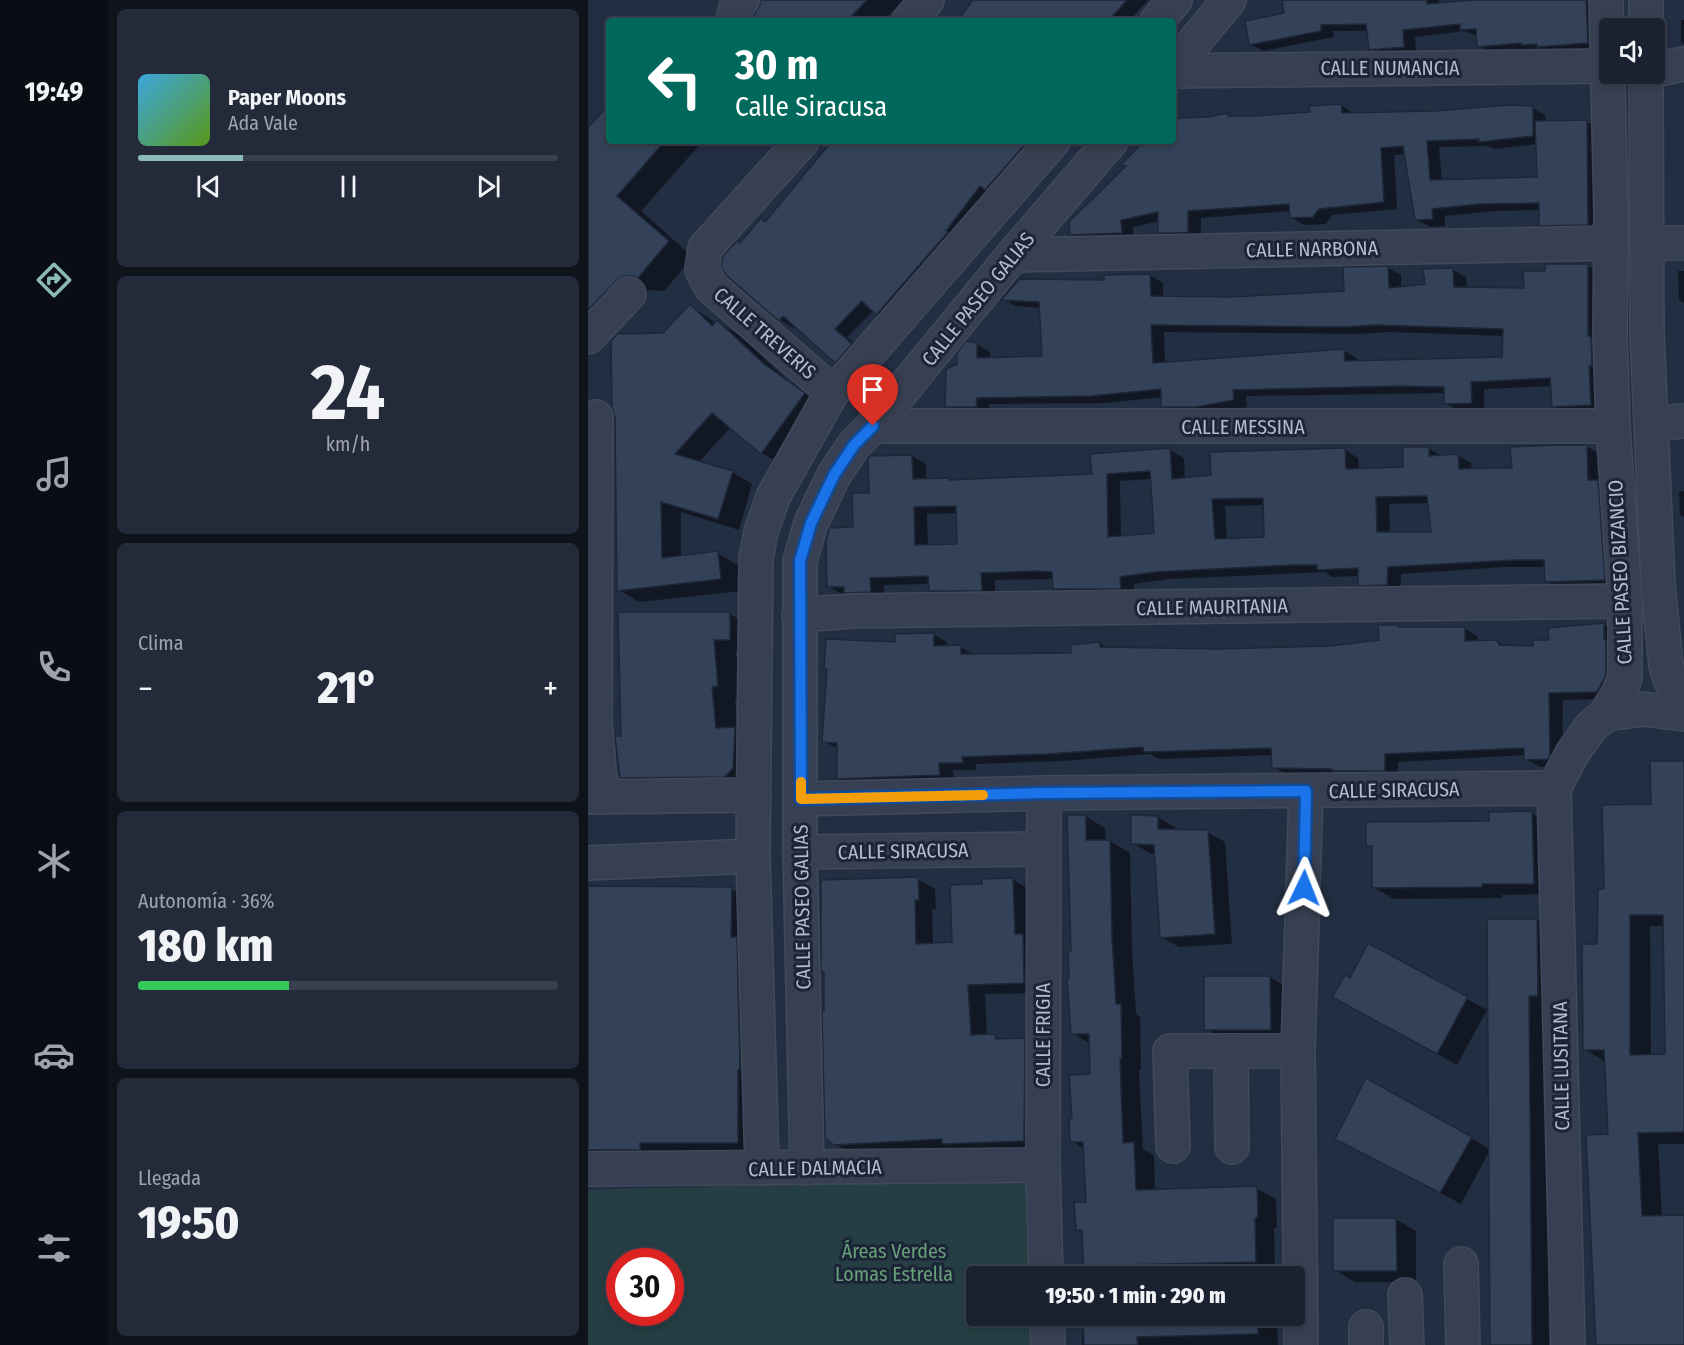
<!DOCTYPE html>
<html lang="es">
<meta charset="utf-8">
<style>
body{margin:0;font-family:"Fira Sans Condensed",sans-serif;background:#232a3a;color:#f1f3f6;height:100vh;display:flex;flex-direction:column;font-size:22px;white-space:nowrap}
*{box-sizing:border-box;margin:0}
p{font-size:20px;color:#9fa4ac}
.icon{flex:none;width:33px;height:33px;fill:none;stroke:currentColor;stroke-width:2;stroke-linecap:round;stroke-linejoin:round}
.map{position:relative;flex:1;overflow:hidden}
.drawer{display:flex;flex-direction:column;gap:9px;padding:9px;background:#0e131c;width:480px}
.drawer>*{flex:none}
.banner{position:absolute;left:18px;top:18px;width:570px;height:126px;border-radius:6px;box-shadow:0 3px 9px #0003,0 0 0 2px #383f4d;background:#00695c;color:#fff;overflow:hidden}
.fabs{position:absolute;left:1011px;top:18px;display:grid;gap:12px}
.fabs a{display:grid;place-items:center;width:66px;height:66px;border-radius:6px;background:#1a2232;box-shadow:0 3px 9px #0003,0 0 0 2px #383f4d;font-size:30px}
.speed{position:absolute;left:18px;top:1248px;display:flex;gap:12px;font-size:30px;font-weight:700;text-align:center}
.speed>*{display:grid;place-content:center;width:78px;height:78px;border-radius:50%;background:#1a2232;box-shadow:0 3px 9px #0003,0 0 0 2px #383f4d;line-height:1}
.speed .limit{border:9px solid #d22;background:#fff;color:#111}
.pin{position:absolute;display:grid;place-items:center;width:51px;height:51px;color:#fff;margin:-62px -26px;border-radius:50% 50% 50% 0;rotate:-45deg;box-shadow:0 0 6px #0007}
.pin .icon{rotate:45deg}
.me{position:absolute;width:66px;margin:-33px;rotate:2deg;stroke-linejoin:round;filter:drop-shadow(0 0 4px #0008)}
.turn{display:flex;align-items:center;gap:21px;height:126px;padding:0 30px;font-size:27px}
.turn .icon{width:78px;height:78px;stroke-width:2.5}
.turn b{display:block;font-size:42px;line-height:51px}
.big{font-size:45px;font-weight:800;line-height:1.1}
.drawer .card{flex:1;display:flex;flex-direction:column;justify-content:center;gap:9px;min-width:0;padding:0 21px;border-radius:9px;background:#232a3a}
.drawer .dial{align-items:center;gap:0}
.dial b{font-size:78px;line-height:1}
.song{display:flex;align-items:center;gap:18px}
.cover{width:72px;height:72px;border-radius:9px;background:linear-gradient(135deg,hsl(200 70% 55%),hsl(90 70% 35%))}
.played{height:6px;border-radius:3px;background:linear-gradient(90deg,#8bbbb9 25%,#383f4d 25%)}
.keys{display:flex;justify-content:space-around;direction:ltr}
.heat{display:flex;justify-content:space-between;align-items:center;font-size:33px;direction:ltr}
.charge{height:9px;border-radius:4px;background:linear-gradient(90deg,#34c759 36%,#383f4d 0)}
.trip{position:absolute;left:378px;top:1266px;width:339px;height:60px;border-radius:6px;background:#1a2232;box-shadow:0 3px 9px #0003,0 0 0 2px #383f4d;font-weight:800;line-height:60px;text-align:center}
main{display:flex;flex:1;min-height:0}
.dock{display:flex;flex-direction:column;width:108px;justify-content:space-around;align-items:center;background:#0a0e14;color:#9fa4ac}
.dock .icon{width:42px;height:42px}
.dock .on{color:#8bbbb9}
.dock b{font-size:27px;color:#f1f3f6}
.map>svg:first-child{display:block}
.green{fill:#253e43;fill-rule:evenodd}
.shadow{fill:#0007;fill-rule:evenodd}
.building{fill:#344259;stroke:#1e2739;stroke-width:1.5;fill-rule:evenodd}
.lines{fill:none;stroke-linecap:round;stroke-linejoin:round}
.minor-casing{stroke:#41495b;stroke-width:36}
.minor{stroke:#374052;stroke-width:33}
.route-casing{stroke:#114b97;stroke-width:15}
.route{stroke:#1a73e8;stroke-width:10}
.slow{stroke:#f59e0b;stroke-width:10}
.labels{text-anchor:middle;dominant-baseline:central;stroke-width:6;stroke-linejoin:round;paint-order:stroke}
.street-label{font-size:20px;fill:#b4bccc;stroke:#1c2537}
.park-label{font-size:20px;fill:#68a078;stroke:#1c2537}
</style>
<main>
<nav class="dock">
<b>19:49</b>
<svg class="icon on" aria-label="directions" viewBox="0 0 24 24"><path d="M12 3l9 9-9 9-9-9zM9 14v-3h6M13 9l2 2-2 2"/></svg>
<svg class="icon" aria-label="music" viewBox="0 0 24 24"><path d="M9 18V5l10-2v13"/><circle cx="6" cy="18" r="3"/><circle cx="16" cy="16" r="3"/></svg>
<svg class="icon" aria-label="phone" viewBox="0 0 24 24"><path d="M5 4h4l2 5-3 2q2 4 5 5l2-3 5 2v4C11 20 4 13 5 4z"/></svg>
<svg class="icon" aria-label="climate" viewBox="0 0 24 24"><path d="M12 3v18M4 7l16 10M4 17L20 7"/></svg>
<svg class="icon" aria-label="car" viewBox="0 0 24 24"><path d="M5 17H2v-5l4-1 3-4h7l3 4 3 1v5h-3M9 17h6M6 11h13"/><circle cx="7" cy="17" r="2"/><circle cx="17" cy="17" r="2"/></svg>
<svg class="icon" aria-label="filters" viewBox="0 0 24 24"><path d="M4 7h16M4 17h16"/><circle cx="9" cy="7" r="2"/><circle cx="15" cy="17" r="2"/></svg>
</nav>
<section class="drawer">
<div class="card">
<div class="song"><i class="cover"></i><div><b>Paper Moons</b><p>Ada Vale</p></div></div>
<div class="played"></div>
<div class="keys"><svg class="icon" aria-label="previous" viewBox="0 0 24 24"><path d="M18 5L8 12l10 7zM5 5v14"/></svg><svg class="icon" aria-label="pause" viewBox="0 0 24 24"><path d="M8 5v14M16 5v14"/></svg><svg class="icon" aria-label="next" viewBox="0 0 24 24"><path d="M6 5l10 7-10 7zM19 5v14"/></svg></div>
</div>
<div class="card dial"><b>24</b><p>km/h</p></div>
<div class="card"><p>Clima</p>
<div class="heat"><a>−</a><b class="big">21°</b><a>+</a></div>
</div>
<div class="card"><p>Autonomía · 36%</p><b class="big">180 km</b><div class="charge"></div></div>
<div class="card"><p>Llegada</p><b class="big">19:50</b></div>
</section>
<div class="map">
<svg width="1096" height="1345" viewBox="0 0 1096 1345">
<rect width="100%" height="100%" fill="#222e42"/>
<path class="green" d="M 447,1176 L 450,1276 L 388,1276 L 388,1316 L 451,1316 L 452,1345 L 0,1345 L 0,1190 ZM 32,1262 L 82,1262 L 82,1312 L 32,1312 Z"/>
<g class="shadow">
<polygon points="174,0 315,0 296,21 169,21"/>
<polygon points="386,0 560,0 541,21 372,21"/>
<polygon points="695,0 851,0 851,4 909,0 1015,0 1013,50 948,51 945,49 904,54 891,46 890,37 877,31 827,37 828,54 795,57 782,49 780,31 745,31 746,37 675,51 662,44 698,14"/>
<polygon points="1093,20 1096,20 1096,44 1093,42"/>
<path d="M 753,105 L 766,114 L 944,108 L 957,115 L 957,123 L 998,121 L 1011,129 L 1012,231 L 966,232 L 953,225 L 952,210 L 906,211 L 857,216 L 857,226 L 842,227 L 829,220 L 818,154 L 806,155 L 809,209 L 744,215 L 738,224 L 716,225 L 703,217 L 703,211 L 613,218 L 613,239 L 585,240 L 572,232 L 572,221 L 545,227 L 546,240 L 497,242 L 484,234 L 539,168 L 535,166 L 557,142 L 585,141 L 585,119 L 621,118 L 640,115 L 644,118 L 723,113 ZM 949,144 L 950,179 L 854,181 L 851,147 L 900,146 L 906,149 Z"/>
<polygon points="21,107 21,141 115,141 53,211 105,257 76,291 62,290 0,329 0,130"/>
<polygon points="245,141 458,141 303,322 285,311 259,337 276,353 261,370 248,362 207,325 205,328 192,320 139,274 153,245 178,223"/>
<path d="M 1000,266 L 1013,273 L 1015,411 L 978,413 L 965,406 L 964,386 L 896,389 L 896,410 L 870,410 L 857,403 L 858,393 L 658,396 L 659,407 L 622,414 L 588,414 L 575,406 L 575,397 L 517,403 L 401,404 L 401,413 L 372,414 L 359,406 L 370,365 L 389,344 L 402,352 L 402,359 L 456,357 L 453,308 L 427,306 L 415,299 L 562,275 L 575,283 L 575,298 L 644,298 L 758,292 L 800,268 L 813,275 L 813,288 L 839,285 L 865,270 L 878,277 L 879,289 L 937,289 L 959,273 ZM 576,332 L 770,334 L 802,332 L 916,336 L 916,358 L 769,362 L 769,358 L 756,351 L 577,364 Z"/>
<polygon points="1090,271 1096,271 1096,303 1091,300"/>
<polygon points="102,306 128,323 129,322 150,334 197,378 236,406 194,465 174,453 143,427 111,462 144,472 164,484 151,530 93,512 93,557 129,553 150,565 153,591 51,602 31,590 75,335"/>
<path d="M 998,446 L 1012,454 L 1030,587 L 973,589 L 959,582 L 958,567 L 917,567 L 813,574 L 812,592 L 785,593 L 772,585 L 771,576 L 744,577 L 737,572 L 582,579 L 546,584 L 546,596 L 480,597 L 466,589 L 466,579 L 407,580 L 407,598 L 356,598 L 342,590 L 342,584 L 296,585 L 296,599 L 271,600 L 261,594 L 254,594 L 240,586 L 282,494 L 324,456 L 338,464 L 338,480 L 360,479 L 364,481 L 505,475 L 582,450 L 596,458 L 597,479 L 625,476 L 757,450 L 770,458 L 771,470 L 817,468 L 840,448 L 854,456 L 869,455 L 883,463 L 884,470 L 925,469 ZM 564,479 L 568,535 L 533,538 L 532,481 ZM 841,503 L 845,534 L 802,533 L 801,504 ZM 677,505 L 677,538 L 639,540 L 637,506 ZM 370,513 L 371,546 L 340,547 L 339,514 Z"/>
<polygon points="1096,491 1096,517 1092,515 1091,492"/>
<polygon points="142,614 165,627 165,652 148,652 153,699 147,699 150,731 169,742 167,781 56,790 33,777 35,737"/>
<polygon points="1015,624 1029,633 1023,699 975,700 974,767 952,767 938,759 938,755 810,762 810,778 699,775 685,767 685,755 571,759 562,754 475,761 388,764 388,770 365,770 366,782 264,787 250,778 250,749 236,741 309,643 345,634 359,642 359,647 372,647 387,655 484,654 511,643 520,648 630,651 742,648 792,641 810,626 814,629 876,628 890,637 890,642 909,641 918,647 947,648"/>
<path d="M 1096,762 L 1096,1144 L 1070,1144 L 1074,1217 L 1096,1216 L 1096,1345 L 1010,1345 L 1021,1136 L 1018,1062 L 996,1049 L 1017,890 L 1065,805 L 1064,763 ZM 1062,926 L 1077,926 L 1079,1055 L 1063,1056 Z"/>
<polygon points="944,813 964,824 965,894 914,895 914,898 806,899 786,888 785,849 780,846"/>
<polygon points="497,816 517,828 518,841 522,841 542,853 544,949 548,1014 552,1017 553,1070 551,1070 555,1149 566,1155 567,1191 668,1188 688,1199 689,1228 686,1228 687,1272 497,1276 495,1233 489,1229 500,1203 497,1149 483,1141 485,1120 504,1075 503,1044 484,1033 483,980"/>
<polygon points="570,817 588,828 588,831 619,832 637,842 644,944 591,947 573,937 568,854 563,854 545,843"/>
<polygon points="329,879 347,889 348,909 344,909 345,945 366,944 396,885 424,879 442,890 454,993 397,994 399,1036 407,1036 414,1040 436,1039 454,1050 454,1150 374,1154 365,1149 265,1155 247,1144"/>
<polygon points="0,888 143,889 162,900 169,1153 0,1161"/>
<polygon points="949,920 967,931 958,1006 961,1345 904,1345 902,1150 873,1204 749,1139 883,1138 902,1149"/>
<polygon points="781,945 899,1010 869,1065 766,1008"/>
<polygon points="682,977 702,989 702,1040 638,1041 618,1029"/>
<polygon points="747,1219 808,1219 828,1231 828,1282 767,1282 747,1270"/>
<polygon points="497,1316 679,1316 689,1321 690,1345 494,1345 494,1334 497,1333"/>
</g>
<g class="building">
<polygon points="172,0 279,0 259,21 166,21 166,15 172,5"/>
<polygon points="385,0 539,0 520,21 369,21"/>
<polygon points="694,0 839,0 839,4 884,0 998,0 1000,43 949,47 949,44 933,45 933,43 889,47 888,29 872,30 872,24 815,30 816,47 781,50 778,24 733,25 733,31 661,45 657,21 696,13"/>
<polygon points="21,104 21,141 77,141 29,196 81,241 50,278 45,276 36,276 28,281 0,310 0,128"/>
<polygon points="753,104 754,113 846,111 922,105 945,106 945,136 891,142 891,139 839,141 842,180 949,177 947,121 999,120 1000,225 951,226 951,203 892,204 844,209 845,219 827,220 815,146 793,148 796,202 731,209 725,217 702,218 701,204 600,211 600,232 590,233 570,233 570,212 533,220 534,233 482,235 481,222 538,166 532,166 556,141 585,141 585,118 620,117 640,113 640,116 666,116 722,112 721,106"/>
<polygon points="244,141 440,141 397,190 392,186 358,231 360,232 288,315 274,301 247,329 264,344 247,363 195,316 191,321 138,275 133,267 135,256 149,241 152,243 173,218 177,222"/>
<path d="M 958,264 L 1000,264 L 1000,336 L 1003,336 L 1004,366 L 1001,366 L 1003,405 L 964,407 L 962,378 L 883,382 L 884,403 L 856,404 L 856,387 L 811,386 L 645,390 L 646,400 L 608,407 L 573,407 L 573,389 L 503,396 L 389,398 L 388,407 L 357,407 L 358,369 L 369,364 L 369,353 L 378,341 L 389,343 L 389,358 L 454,356 L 451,302 L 413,300 L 432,279 L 516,280 L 516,275 L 562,274 L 563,296 L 644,297 L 756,291 L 755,267 L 800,266 L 801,288 L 837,284 L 835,269 L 865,268 L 866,287 L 936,288 L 935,271 L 957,271 ZM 563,325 L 755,327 L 787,325 L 915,329 L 914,357 L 757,361 L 756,349 L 565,363 Z"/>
<polygon points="102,304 124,326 129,320 176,364 217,393 173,454 124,413 87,454 145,471 130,519 73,502 74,558 130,551 133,579 29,591 27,417 24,408 23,341 29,334 75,333"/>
<path d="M 967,445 L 999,445 L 1000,480 L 1010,480 L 1017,580 L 957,582 L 956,560 L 927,560 L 800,567 L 799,585 L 770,586 L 770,568 L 729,570 L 729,565 L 704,565 L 567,572 L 532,577 L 533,589 L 465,589 L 464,572 L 450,571 L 393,573 L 394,591 L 341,591 L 340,576 L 282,578 L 283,592 L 256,593 L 256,587 L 239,587 L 238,540 L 241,530 L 241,528 L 265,527 L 264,493 L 281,493 L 280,458 L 282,456 L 324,455 L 325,479 L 361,478 L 361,480 L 504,474 L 502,454 L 582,448 L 584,479 L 623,475 L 622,452 L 757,448 L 758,469 L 815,467 L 815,447 L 841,447 L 841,456 L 870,454 L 871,469 L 902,468 L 924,468 L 922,447 ZM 562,471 L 566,533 L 520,537 L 519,474 ZM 839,496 L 843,532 L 789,532 L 788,497 ZM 675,498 L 676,537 L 627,539 L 624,499 ZM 368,506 L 369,544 L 327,545 L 326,507 Z"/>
<polygon points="30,612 142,612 142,640 126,640 130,686 124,687 128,728 147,727 145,768 137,777 32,778 27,736 33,736"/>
<polygon points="1016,623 1016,640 1018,640 1018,675 1009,692 961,693 962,756 960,759 936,760 936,748 797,754 797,771 744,771 744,769 684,768 683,748 556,752 555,747 460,754 374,757 375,763 351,763 352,775 249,779 249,743 234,742 239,669 236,668 238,639 307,642 307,634 346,633 346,646 373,645 373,654 483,653 482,645 512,642 512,647 630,649 742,646 791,640 790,625 810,625 810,627 877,627 877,641 909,640 911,645 945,646 945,640 961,640 960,628"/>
<path d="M 1062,761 L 1096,761 L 1096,1132 L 1050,1133 L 1054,1216 L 1096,1215 L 1096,1345 L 1008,1345 L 998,1135 L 1020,1134 L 1016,1050 L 995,1050 L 994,944 L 1009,944 L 1010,889 L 1016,889 L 1014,805 L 1063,804 ZM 1042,915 L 1075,915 L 1077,1054 L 1042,1055 Z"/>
<polygon points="944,811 946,884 894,884 894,887 784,888 784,846 778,846 778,822 901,821 901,812"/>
<polygon points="479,815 498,815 498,840 522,840 524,937 528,1004 533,1004 534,1059 532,1059 535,1143 546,1142 548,1190 669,1186 670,1217 667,1218 668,1262 531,1265 531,1274 496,1276 494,1230 488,1230 486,1202 498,1202 495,1142 482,1142 481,1119 484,1118 481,1075 502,1074 501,1034 483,1034 479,979 481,978 480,951 483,951"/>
<polygon points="543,815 570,816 570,829 620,830 627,934 572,938 566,845 543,844"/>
<polygon points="330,877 331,900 327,900 328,944 364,942 362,885 394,884 394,879 425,878 427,934 435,934 436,983 380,985 383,1035 407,1034 408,1039 437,1038 436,1141 354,1144 354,1139 246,1145 237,1138 234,1011 236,1011 236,972 233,972 233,880"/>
<polygon points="0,886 144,887 143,937 149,937 152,1070 150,1070 150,1143 52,1143 52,1150 0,1150"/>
<polygon points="899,919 949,919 950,996 941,996 944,1345 902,1345"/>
<polygon points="780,943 880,997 849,1054 744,997 757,975 762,978"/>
<polygon points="616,976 682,976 683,1030 616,1030"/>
<polygon points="778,1078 884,1137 852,1193 747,1139"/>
<polygon points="745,1218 808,1218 809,1271 745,1271"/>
<polygon points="495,1316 669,1316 670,1334 549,1337 550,1345 496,1345"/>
</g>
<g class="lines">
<defs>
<g id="minor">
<polyline points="148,21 146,16 149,5 154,0"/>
<polyline points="321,21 339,0"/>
<polyline points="569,21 587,0"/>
<polyline points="1058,28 1058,0"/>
<polyline points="585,68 641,0"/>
<polyline points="1066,70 1096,64"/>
<polyline points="585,71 1018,66"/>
<polyline points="1058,74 1059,334 1070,584 1078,666 1082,679 1096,702"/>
<polyline points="214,141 117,248 114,270 123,287 244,392"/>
<polyline points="1060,243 1096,243"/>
<polyline points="425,255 1022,243"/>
<polyline points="0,337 41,294"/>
<polyline points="1063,424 1096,421"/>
<polyline points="285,426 1025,426"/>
<polyline points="211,615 263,611 1037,601"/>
<polyline points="1018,714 1055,709 1096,714"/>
<polyline points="0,722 7,722 8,417"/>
<polyline points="7,722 12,780 20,796"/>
<polyline points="456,793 455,1165 458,1276"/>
<polyline points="0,797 166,795"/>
<polyline points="213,799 456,793 966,788"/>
<polyline points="212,852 455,849"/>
<polyline points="0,863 165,856"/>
<polyline points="643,1051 644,1147"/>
<polyline points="585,1146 582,1051 710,1051"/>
<polyline points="174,1168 165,856 168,559 173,532 185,497 244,392 258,379 465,141"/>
<polyline points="219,1168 212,852 212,561 223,523 246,475 266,445 285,426 425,255 523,141"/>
<polyline points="0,1169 455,1165"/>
<polyline points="873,1264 875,1345"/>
<polyline points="817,1295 819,1345"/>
<polyline points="459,1316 460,1345"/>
<polyline points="778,1327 778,1345"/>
<polyline points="713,1345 710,1051 718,791"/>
<polyline points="980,1345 966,788 985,752 1003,727 1018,714 1030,694 1037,678 1037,601 1025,426 1022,335 1023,211 1018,0"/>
</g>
</defs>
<use href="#minor" class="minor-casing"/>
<use href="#minor" class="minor"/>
</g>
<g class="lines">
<defs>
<polyline id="route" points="285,426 266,445 246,475 223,523 212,561 213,799 456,793 718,791 716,888"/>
</defs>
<use href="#route" class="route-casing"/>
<use href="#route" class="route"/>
<polyline class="slow" points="213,782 213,799 395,795"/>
</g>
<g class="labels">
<g class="street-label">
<text x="802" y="68">CALLE NUMANCIA</text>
<text transform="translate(724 249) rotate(-1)">CALLE NARBONA</text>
<text transform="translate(390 299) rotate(-51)">CALLE PASEO GALIAS</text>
<text transform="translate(177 333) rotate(41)">CALLE TREVERIS</text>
<text x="655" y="427">CALLE MESSINA</text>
<text transform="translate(1032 572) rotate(-93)">CALLE PASEO BIZANCIO</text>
<text transform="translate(624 607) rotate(-1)">CALLE MAURITANIA</text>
<text transform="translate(806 790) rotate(-1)">CALLE SIRACUSA</text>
<text transform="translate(315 851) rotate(-1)">CALLE SIRACUSA</text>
<text transform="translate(214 907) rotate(-91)">CALLE PASEO GALIAS</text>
<text transform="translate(455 1035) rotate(-90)">CALLE FRIGIA</text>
<text transform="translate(973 1066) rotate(-91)">CALLE LUSITANA</text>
<text transform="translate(227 1168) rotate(-1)">CALLE DALMACIA</text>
</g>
<g class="park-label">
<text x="306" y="1251">Áreas Verdes<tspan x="306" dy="23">Lomas Estrella</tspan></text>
</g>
</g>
</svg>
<div class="fabs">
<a><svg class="icon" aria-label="sound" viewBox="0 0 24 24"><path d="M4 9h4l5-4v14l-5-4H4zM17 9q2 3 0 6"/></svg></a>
</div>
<div class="speed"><div class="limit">30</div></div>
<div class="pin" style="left:285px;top:426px;background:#d93025"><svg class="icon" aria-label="arrive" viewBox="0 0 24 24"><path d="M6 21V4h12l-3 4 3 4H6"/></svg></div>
<svg class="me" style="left:716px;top:888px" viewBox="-20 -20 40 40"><path d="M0-17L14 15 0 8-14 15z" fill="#1a73e8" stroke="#fff" stroke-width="4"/></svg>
<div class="trip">19:50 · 1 min · 290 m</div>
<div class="banner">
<div class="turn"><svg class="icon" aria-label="left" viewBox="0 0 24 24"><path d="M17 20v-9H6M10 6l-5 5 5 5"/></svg><div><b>30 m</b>Calle Siracusa</div></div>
</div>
</div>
</main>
